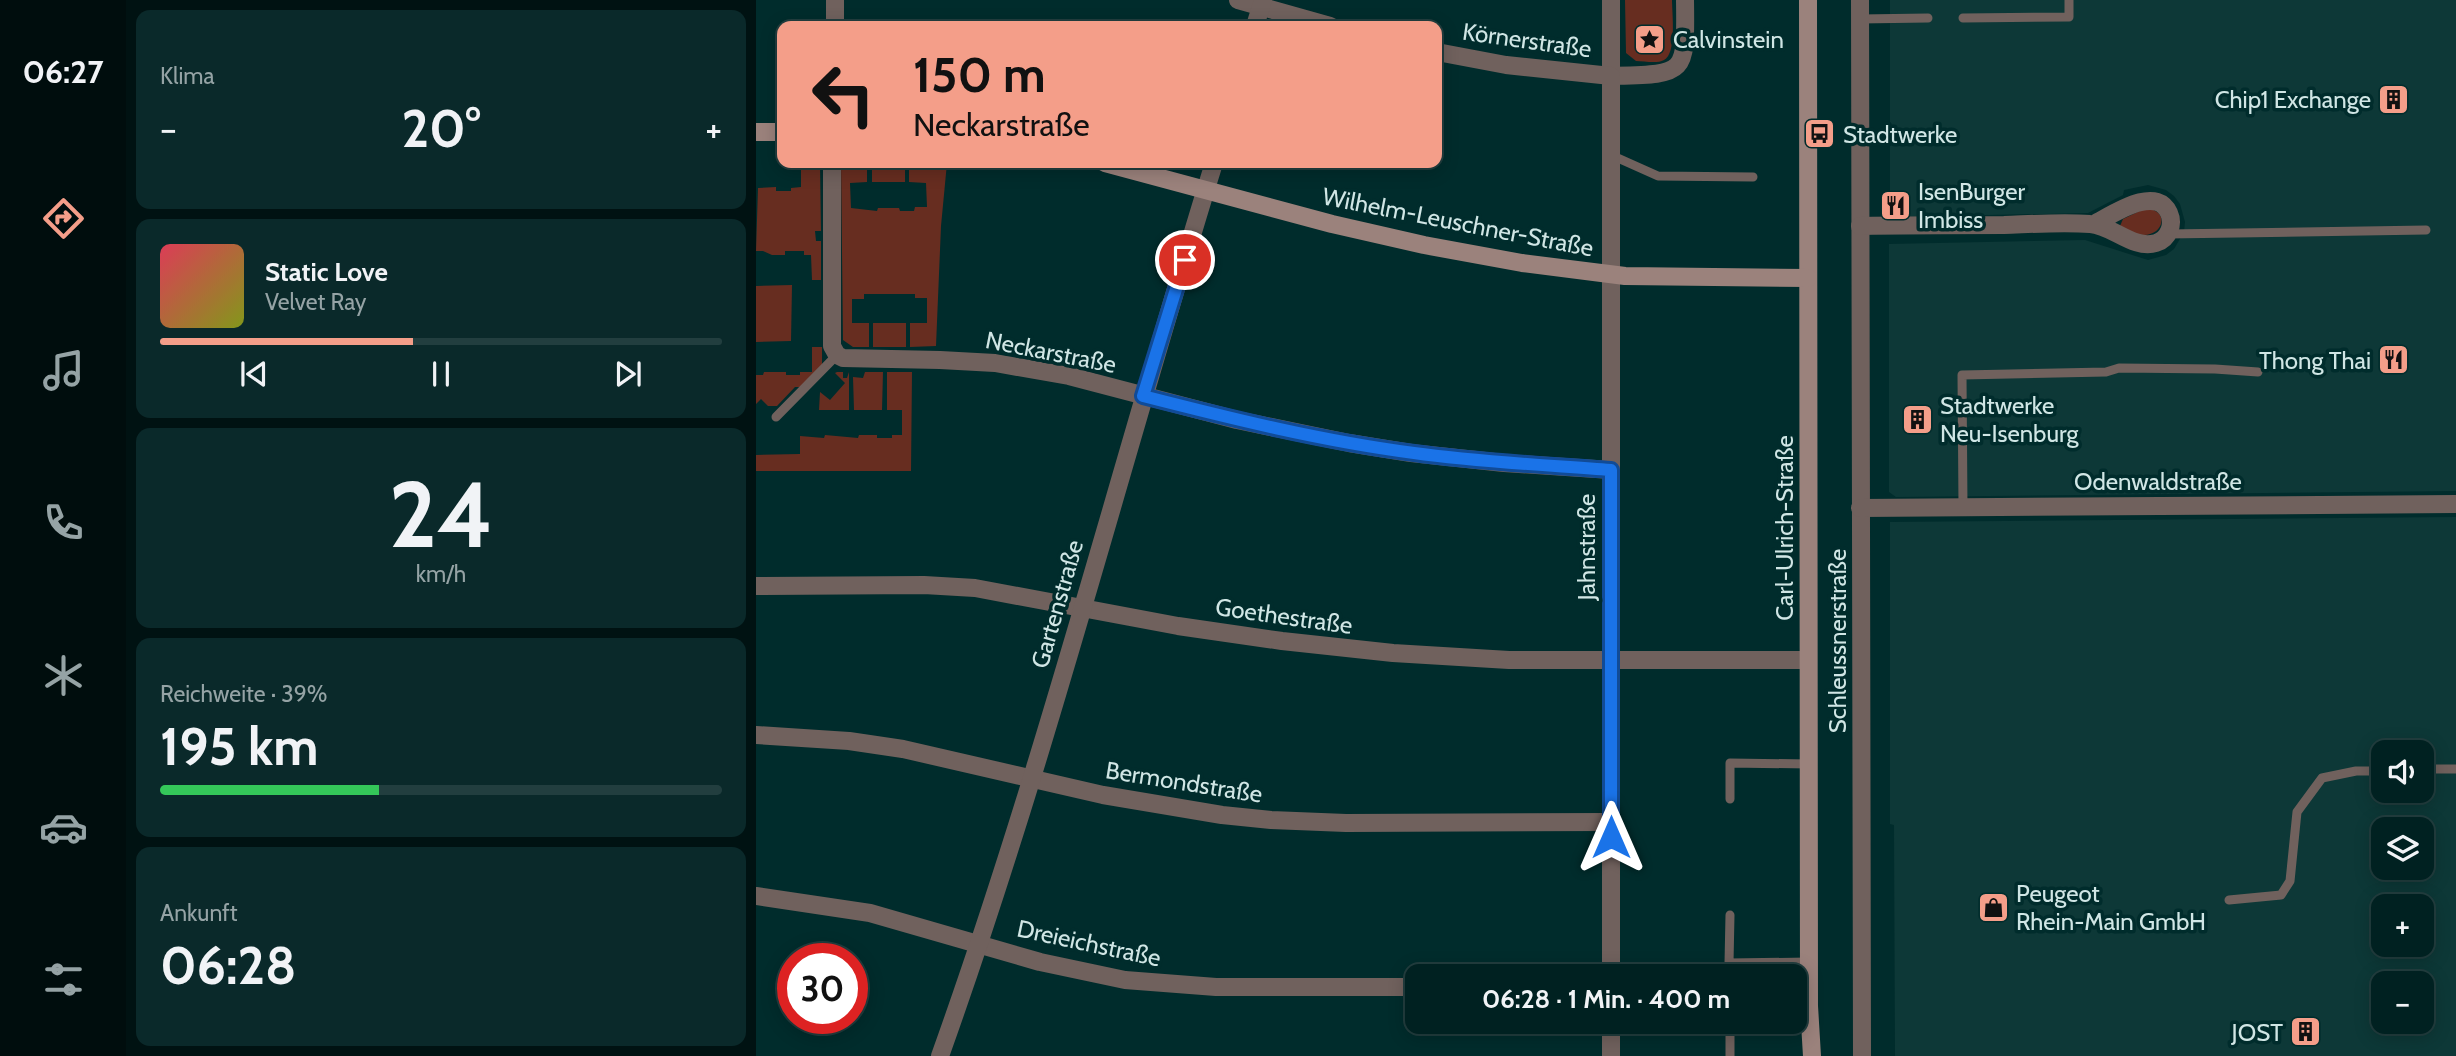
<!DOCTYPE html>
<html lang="de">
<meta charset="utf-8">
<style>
body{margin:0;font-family:Cabin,sans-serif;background:#0a292a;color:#f1f3f6;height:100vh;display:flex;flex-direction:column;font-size:26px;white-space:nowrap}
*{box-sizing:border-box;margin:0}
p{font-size:23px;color:#95a3a5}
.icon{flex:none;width:38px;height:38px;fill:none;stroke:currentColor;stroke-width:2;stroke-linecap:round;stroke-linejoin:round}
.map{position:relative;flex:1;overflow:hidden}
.panel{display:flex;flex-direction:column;gap:10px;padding:10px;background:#001212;width:630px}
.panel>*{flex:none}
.top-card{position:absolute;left:21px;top:21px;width:665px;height:147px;border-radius:14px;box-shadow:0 4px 18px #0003,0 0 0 2px #223e3f;background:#f49e89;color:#111;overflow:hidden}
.fabs{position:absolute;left:1615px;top:740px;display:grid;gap:14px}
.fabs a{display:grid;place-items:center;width:63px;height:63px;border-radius:14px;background:#002121;box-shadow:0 4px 18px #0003,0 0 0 2px #223e3f;font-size:35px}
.speed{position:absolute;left:21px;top:943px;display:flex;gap:14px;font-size:35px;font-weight:700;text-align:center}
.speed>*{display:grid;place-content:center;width:91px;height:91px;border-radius:50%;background:#002121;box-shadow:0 4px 18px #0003,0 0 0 2px #223e3f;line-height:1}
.speed .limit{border:10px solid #d22;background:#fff;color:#111}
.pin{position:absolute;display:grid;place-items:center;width:60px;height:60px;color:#fff;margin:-30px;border:4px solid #fff;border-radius:50%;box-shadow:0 2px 7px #0007}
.me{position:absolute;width:77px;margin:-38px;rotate:0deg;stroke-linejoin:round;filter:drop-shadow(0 0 5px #0008)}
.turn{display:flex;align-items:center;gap:24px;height:147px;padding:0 21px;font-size:32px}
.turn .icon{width:91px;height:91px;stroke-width:2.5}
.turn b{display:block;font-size:49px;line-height:60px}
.big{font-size:52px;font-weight:700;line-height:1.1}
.panel .card{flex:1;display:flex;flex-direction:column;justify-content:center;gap:10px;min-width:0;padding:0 24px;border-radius:14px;background:#0a292a}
.panel .dial{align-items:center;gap:0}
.dial b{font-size:91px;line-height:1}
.song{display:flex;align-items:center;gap:21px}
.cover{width:84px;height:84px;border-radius:10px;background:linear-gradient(135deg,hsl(350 70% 55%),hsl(70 70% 35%))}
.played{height:7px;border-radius:4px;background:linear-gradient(90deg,#f49e89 45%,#223e3f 45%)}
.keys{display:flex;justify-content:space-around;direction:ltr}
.heat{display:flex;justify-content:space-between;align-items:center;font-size:38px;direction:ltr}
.charge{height:10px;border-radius:5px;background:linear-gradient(90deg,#34c759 39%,#223e3f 0)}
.trip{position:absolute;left:649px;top:964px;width:402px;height:70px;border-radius:14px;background:#002121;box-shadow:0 4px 18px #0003,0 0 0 2px #223e3f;font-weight:700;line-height:70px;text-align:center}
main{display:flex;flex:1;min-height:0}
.dock{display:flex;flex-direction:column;width:126px;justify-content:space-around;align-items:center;background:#000d0d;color:#95a3a5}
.dock .icon{width:49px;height:49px}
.dock .current{color:#f49e89}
.dock b{font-size:32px;color:#f1f3f6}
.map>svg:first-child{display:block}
.built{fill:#0d3837;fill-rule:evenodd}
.green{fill:#672d20}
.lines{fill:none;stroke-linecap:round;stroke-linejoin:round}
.lane{stroke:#70615d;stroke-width:9}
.street{stroke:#70615d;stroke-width:18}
.secondary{stroke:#9b827c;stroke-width:18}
.route-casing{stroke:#114b97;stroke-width:18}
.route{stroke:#1a73e8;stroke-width:12}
.labels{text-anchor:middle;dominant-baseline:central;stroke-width:7;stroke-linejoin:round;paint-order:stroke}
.poi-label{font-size:24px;fill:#d0e6e5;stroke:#002c2c;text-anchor:start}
.street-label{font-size:24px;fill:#d0e6e5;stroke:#002c2c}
</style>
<main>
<nav class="dock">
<b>06:27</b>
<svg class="icon current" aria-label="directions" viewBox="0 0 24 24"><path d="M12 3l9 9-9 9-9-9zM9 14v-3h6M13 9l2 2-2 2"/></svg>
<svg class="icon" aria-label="music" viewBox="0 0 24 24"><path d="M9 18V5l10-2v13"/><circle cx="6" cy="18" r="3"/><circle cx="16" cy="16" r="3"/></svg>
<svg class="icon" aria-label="phone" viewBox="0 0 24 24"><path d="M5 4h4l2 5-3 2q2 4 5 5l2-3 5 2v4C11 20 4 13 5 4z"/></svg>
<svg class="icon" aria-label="climate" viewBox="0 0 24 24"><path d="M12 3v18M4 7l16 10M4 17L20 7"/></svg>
<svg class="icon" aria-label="car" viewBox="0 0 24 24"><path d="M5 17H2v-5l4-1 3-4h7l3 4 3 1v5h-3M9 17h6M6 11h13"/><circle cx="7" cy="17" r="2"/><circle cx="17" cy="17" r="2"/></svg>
<svg class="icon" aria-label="filters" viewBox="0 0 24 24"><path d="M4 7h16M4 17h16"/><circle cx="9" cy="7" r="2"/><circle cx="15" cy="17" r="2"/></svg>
</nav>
<section class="panel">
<div class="card"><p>Klima</p>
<div class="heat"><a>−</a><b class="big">20°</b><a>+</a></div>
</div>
<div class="card">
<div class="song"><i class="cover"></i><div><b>Static Love</b><p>Velvet Ray</p></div></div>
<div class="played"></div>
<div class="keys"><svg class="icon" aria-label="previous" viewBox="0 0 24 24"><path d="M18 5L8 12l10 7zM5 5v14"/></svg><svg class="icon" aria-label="pause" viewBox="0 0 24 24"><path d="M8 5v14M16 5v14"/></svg><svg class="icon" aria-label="next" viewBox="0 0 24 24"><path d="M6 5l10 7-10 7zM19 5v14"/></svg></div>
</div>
<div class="card dial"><b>24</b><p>km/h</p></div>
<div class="card"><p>Reichweite · 39%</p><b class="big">195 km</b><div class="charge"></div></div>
<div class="card"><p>Ankunft</p><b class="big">06:28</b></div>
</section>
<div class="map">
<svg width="1700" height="1056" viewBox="0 0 1700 1056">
<rect width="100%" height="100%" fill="#002c2c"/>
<g class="built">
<polygon points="1134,0 1700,0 1700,491 1140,497 1133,492 1133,244 1329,240 1392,260 1410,255 1418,249 1428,232 1429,222 1424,204 1418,196 1410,190 1392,185 1368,190 1367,195 1332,213 1134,217"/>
<path d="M 1700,517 L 1700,1056 L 1139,1056 L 1138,825 L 1134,824 L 1134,522 ZM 1628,752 L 1666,752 L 1666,791 L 1628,791 ZM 1628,830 L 1666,830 L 1666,868 L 1628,868 ZM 1628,906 L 1666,906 L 1666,945 L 1628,945 ZM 1628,984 L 1666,984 L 1666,1022 L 1628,1022 Z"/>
</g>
<g class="green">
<path d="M 869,0 L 916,0 C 916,13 921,54 908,60 C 901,64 888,61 880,61 L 870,53 Z"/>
<polygon points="45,163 64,163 65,231 59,231 60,241 65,241 65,280 56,280 55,255 48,255 48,251 29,251 29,255 16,255 7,251 0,251 2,188 20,187 20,191 35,191 35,188 45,187"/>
<polygon points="85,163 111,163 111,182 94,183 95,208 121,211 122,208 143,208 144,211 158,211 159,207 171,207 170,183 153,182 153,163 191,163 185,226 180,346 154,347 154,323 171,323 171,298 159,298 159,294 108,294 108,299 96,299 96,323 113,323 113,347 97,347 87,340"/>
<rect x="116" y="163" width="33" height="19"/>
<path d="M 1388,209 C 1421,207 1404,254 1364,226 L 1367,219 Z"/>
<polygon points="36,285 35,341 0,342 0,286"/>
<rect x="117" y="323" width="33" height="24"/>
<polygon points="56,347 66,347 66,366 45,387 39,387 21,406 12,406 5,399 0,404 0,375 7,375 8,372 30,372 30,375 44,375 44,372 56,372"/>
<polygon points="81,372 87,372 87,378 91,378 93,372 93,410 63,410 64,392 74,400 89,383 79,373"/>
<polygon points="109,372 127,372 126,410 98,410 97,377 107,378"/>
<polygon points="131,372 156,372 155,471 0,471 0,455 44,454 44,436 68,438 69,435 102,438 103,435 121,435 121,438 136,438 136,435 146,435 146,410 131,410"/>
</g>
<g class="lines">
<g class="lane">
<polyline points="1207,18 1313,17 1313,0"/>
<polyline points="1104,19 1172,18"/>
<polyline points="855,155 902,176 997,177"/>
<polyline points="1412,234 1670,230"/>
<polyline points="20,417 81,355"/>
<polyline points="1207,507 1206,375 1350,372 1363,368 1459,369 1502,372"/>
<polyline points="1666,769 1700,769"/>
<polyline points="974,799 974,763 1053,764"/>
<polyline points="1473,900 1525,895 1534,881 1541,812 1566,778 1600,771 1628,771"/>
<polyline points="974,915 973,963 1053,962"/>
<polyline points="974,1056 974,1022"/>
</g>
<g class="street">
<polyline points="482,0 574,26"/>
<path d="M 855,0 L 855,76 C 931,74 930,76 929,0"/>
<polyline points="1104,0 1106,1056"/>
<polyline points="79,26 79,0"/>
<polyline points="499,26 507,0"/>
<polyline points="681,52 750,65 855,76 855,976"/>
<polyline points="76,163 76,346 81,355 87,358 184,360 239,363 313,376 481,420 593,443 655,453 748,463 855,470"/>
<path d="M 1104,226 C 1152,225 1200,225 1248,225 C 1277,224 1306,222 1334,224 C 1356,225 1377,250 1400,243 C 1413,239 1418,224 1413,213 C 1400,184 1356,215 1338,224"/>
<polyline points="1104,508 1700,504"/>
<polyline points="0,586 168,585 219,588 422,626 526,641 637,653 753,660 1052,660"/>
<polyline points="0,735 93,741 147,749 347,795 466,815 515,820 590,823 855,822"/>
<polyline points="0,896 114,913 284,962 369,980 460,987 662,987"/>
<polyline points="855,1022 855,1056"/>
<path d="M 184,1056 C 289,763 366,460 458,163"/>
</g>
<g class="secondary">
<polyline points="1052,0 1053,1006 1056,1056"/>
<polyline points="0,132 26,132"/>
<polyline points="349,163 576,224 668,245 766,263 869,276 1052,278"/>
</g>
</g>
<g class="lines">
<defs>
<path id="route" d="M 429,260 L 387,396 C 477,419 566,441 658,453 C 723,462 789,465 855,470 L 855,837"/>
</defs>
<use href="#route" class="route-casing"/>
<use href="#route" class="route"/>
</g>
<defs>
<symbol id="sight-square" viewBox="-11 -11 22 22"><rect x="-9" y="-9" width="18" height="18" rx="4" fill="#f49e89" stroke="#002c2c"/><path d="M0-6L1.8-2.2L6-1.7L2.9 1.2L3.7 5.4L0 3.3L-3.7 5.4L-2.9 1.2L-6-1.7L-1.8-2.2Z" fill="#111"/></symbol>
<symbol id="building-square" viewBox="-11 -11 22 22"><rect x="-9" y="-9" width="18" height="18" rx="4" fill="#f49e89" stroke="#002c2c"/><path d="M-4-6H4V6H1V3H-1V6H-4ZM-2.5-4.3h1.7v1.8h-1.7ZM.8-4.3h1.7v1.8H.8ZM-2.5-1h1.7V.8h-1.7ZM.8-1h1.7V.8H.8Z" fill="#111"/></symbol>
<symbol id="bus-square" viewBox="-11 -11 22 22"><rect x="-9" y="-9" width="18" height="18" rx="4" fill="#f49e89" stroke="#002c2c"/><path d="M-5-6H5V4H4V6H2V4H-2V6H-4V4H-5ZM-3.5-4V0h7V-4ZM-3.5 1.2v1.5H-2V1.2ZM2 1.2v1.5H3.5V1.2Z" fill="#111"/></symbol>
<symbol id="restaurant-square" viewBox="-11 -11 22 22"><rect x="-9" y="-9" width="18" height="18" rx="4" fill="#f49e89" stroke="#002c2c"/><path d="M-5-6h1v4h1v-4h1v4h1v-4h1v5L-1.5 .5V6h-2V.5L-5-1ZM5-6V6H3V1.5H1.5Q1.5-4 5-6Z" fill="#111"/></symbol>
<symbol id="shop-square" viewBox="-11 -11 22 22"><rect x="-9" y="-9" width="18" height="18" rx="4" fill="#f49e89" stroke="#002c2c"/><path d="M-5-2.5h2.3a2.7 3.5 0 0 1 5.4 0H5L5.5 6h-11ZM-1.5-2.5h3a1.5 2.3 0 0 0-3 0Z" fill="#111"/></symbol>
</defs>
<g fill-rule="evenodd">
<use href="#sight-square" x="876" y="22" width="35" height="35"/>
<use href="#building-square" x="1620" y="82" width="35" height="35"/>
<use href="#bus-square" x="1046" y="116" width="35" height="35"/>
<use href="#restaurant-square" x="1122" y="188" width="35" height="35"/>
<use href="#restaurant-square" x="1620" y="342" width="35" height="35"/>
<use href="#building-square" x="1144" y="402" width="35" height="35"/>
<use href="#shop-square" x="1220" y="890" width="35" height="35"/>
<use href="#building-square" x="1532" y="1014" width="35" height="35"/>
</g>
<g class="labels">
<g class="poi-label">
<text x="917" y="39">Calvinstein</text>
<text x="1615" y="99" text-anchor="end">Chip1 Exchange</text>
<text x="1087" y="134">Stadtwerke</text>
<text x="1162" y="191">IsenBurger<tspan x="1162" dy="28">Imbiss</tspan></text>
<text x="1615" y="360" text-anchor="end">Thong Thai</text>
<text x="1184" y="405">Stadtwerke<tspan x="1184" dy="28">Neu-Isenburg</tspan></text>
<text x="1260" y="893">Peugeot<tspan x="1260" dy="28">Rhein-Main GmbH</tspan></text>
<text x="1527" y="1032" text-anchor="end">JOST</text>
</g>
<g class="street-label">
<text transform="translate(771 40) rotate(8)">Körnerstraße</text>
<text transform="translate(702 222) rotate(11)">Wilhelm-Leuschner-Straße</text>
<text transform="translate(295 352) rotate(11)">Neckarstraße</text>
<text x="1402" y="481">Odenwaldstraße</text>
<text transform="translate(1028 528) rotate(-90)">Carl-Ulrich-Straße</text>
<text transform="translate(830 547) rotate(-90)">Jahnstraße</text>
<text transform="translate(301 604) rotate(-74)">Gartenstraße</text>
<text transform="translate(528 616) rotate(8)">Goethestraße</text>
<text transform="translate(1081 641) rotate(-90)">Schleussnerstraße</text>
<text transform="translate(428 782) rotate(9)">Bermondstraße</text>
<text transform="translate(333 943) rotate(12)">Dreieichstraße</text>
</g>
</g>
</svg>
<div class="fabs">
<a><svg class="icon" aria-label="sound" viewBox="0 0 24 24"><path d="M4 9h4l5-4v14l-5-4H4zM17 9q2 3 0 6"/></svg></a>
<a><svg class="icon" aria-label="layers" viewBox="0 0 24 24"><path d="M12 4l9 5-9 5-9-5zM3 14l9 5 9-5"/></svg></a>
<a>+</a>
<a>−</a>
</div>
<div class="speed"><div class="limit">30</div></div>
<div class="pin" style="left:429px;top:260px;background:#d93025"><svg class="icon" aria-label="arrive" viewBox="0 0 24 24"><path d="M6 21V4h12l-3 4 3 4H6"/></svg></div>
<svg class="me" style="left:855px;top:837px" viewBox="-20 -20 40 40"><path d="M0-17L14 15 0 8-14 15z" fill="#1a73e8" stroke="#fff" stroke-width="4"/></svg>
<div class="trip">06:28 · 1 Min. · 400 m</div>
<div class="top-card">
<div class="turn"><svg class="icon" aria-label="left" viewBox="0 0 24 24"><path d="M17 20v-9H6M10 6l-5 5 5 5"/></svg><div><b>150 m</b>Neckarstraße</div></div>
</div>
</div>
</main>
